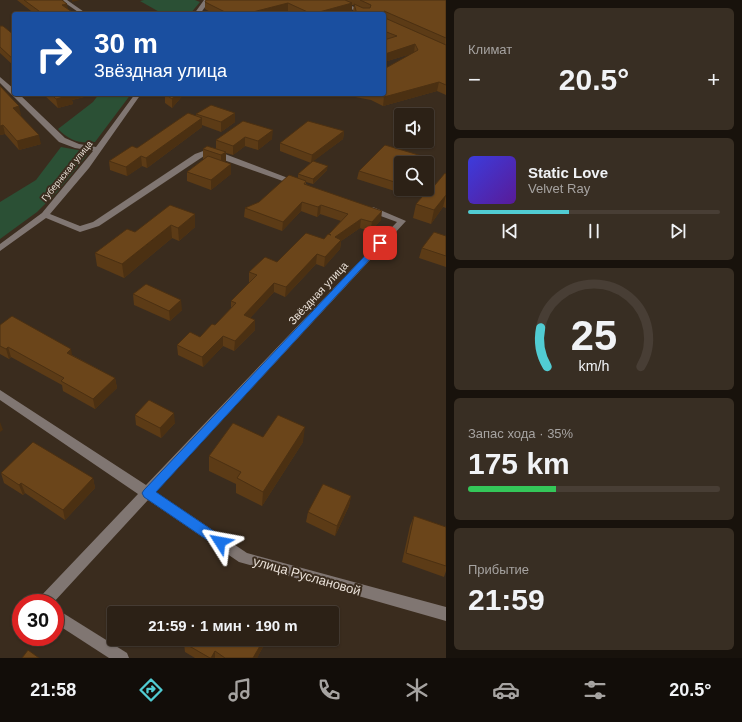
<!DOCTYPE html>
<html lang="ru">
<meta charset="utf-8">
<style>
body{margin:0;font-family:Helvetica,sans-serif;background:#382e23;color:#f1f3f6;height:100vh;display:flex;flex-direction:column;font-size:15px;white-space:nowrap}
*{box-sizing:border-box;margin:0}
p{font-size:13px;color:#a6a3a1}
.icon{flex:none;width:22px;height:22px;fill:none;stroke:currentColor;stroke-width:2;stroke-linecap:round;stroke-linejoin:round}
.map{position:relative;flex:1;overflow:hidden}
.drawer{display:flex;flex-direction:column;gap:8px;padding:8px;background:#18120c;width:296px}
.drawer>*{flex:none}
.guide{position:absolute;left:12px;top:12px;width:374px;height:84px;border-radius:4px;box-shadow:0 1px 3px #0004,0 0 0 1px #483e35;background:#1a4fa0;color:#fff;overflow:hidden}
.buttons{position:absolute;left:394px;top:108px;display:grid;gap:8px}
.buttons a{display:grid;place-items:center;width:40px;height:40px;border-radius:4px;background:#2c2116;box-shadow:0 1px 3px #0004,0 0 0 1px #483e35;font-size:20px}
.speed{position:absolute;left:12px;top:594px;display:flex;gap:8px;font-size:20px;font-weight:700;text-align:center}
.speed>*{display:grid;place-content:center;width:52px;height:52px;border-radius:50%;background:#2c2116;box-shadow:0 1px 3px #0004,0 0 0 1px #483e35;line-height:1}
.speed .limit{border:6px solid #d22;background:#fff;color:#111}
.pin{position:absolute;display:grid;place-items:center;width:34px;height:34px;color:#fff;margin:-17px;border-radius:8px;box-shadow:0 2px 6px #0006}
.me{position:absolute;width:44px;margin:-22px;rotate:304deg;stroke-linejoin:round;filter:drop-shadow(0 0 3px #0008)}
.turn{display:flex;align-items:center;gap:14px;height:84px;padding:0 16px;font-size:18px}
.turn .icon{width:52px;height:52px;stroke-width:2.5}
.turn b{display:block;font-size:28px;line-height:34px}
.big{font-size:30px;font-weight:800;line-height:1.1}
.drawer .widget{flex:1;display:flex;flex-direction:column;justify-content:center;gap:6px;min-width:0;padding:0 14px;border-radius:6px;background:#382e23}
.drawer .dial{align-items:center;gap:0}
.dial svg{height:104px;overflow:visible;fill:none;stroke:#483e35;stroke-width:7;stroke-linecap:round;text-anchor:middle}
.dial text{fill:#f1f3f6;stroke:none}
.song{display:flex;align-items:center;gap:12px}
.cover{width:48px;height:48px;border-radius:6px;background:linear-gradient(135deg,hsl(240 70% 55%),hsl(270 70% 35%))}
.played{height:4px;border-radius:2px;background:linear-gradient(90deg,#51ccd3 40%,#483e35 40%)}
.keys{display:flex;justify-content:space-around;direction:ltr}
.heat{display:flex;justify-content:space-between;align-items:center;font-size:22px;direction:ltr}
.charge{height:6px;border-radius:3px;background:linear-gradient(90deg,#34c759 35%,#483e35 0)}
.trip{position:absolute;left:107px;top:606px;width:232px;height:40px;border-radius:4px;background:#2c2116;box-shadow:0 1px 3px #0004,0 0 0 1px #483e35;font-weight:800;line-height:40px;text-align:center}
.tabs{display:flex;height:64px;justify-content:space-around;align-items:center;background:#120d09;color:#a6a3a1}
.tabs .icon{width:28px;height:28px}
.tabs .selected{color:#51ccd3}
.tabs b{font-size:18px;color:#f1f3f6}
main{display:flex;flex:1;min-height:0}
.map>svg:first-child{display:block}
.green{fill:#2b5035}
.lines{fill:none;stroke-linecap:round;stroke-linejoin:round}
.minor{fill:#807672;fill-rule:evenodd}
.wall{fill:#5c3b16}
.shaded-wall{fill:#4b3012}
.building{fill:#6b451a;stroke:#4b3012}
.route{fill:#1a73e8;stroke:#114b97}
.labels{text-anchor:middle;dominant-baseline:central;stroke-width:4;stroke-linejoin:round;paint-order:stroke}
.far-street-label{font-size:9px;fill:#e8dfd6;stroke:#3a2c1e}
.street-label{font-size:11px;fill:#e8dfd6;stroke:#3a2c1e}
.near-street-label{font-size:13px;fill:#e8dfd6;stroke:#3a2c1e}
</style>
<main>
<div class="map">
<svg width="446" height="658" viewBox="0 0 446 658">
<rect width="100%" height="100%" fill="#3a2c1e"/>
<g class="green">
<polygon points="144,0 195,0 200,2 190,14 163,14 140,1"/>
<path d="M 99,94 L 131,94 L 95,142 C 79,144 69,140 58,129 L 93,102 Z"/>
<polygon points="61,147 83,151 87,155 57,192 37,212 0,239 0,202 36,180"/>
</g>
<g class="lines">
<g class="minor">
<polygon points="61,0 67,0 87,14 81,14"/>
<polygon points="204,0 210,0 200,14 194,14"/>
<polygon points="332,0 339,0 369,14 362,14"/>
<polygon points="0,77 14,89 14,94 19,94 65,138 79,144 96,147 135,94 141,94 89,168 50,214 80,226 93,222 195,154 206,150 217,151 301,183 297,185 294,185 207,154 99,226 80,232 46,218 0,251 0,244 42,213 93,151 75,148 59,142 0,83"/>
<polygon points="367,207 373,207 406,221 156,492 247,553 446,607 446,621 239,562 148,500 53,603 37,603 39,598 138,494 0,400 0,390 146,485 397,222 367,211"/>
<polygon points="55,608 127,653 129,658 109,658 55,623"/>
</g>
</g>
<g class="wall">
<polygon points="17,0 63,0 68,9 75,14 35,14"/>
<polygon points="228,0 446,0 446,95 437,91 383,106 371,100 350,96 350,94 384,94 414,53 384,62 384,40 385,40 384,39 384,14 354,14 353,11 354,5 352,5 352,11 340,14 295,14 288,11 274,14 214,14 205,9 205,2"/>
<polygon points="0,26 14,35 14,66 0,53"/>
<polygon points="0,86 21,115 20,115 41,144 19,150 5,134 0,135"/>
<polygon points="43,94 84,94 84,97 72,100 73,104 58,108"/>
<polygon points="165,94 184,94 172,108 165,103"/>
<polygon points="196,114 235,122 221,132 202,125 202,127 147,168 142,166 127,176 110,170 109,161 137,148 196,116"/>
<polygon points="243,121 272,139 258,150 245,146 233,155 226,153 226,161 224,162 231,174 211,190 187,181 187,172 204,159 203,159 203,149 216,149 216,140"/>
<polygon points="344,131 343,139 313,161 327,170 313,184 306,182 306,184 381,220 370,232 360,228 341,241 340,249 324,267 316,264 285,297 274,292 250,318 255,320 255,330 234,351 223,346 203,367 178,355 177,345 200,337 215,325 231,309 231,301 250,282 249,282 249,272 277,262 324,239 329,234 341,221 320,214 317,217 301,211 282,231 244,217 245,208 259,202 298,178 298,174 311,163 280,151 280,143"/>
<polygon points="401,163 401,189 405,189 401,193 357,179 359,171"/>
<polygon points="446,174 446,208 443,207 431,224 413,218 416,204"/>
<polygon points="195,214 195,227 179,241 172,238 124,278 97,266 95,253"/>
<polygon points="446,236 446,267 419,258 422,248"/>
<polygon points="133,294 182,310 170,321 134,305"/>
<polygon points="0,325 72,355 115,378 117,388 95,409 63,391 62,385 11,357 9,359 0,354"/>
<polygon points="135,415 175,423 161,438 136,425"/>
<polygon points="263,437 303,442 262,506 236,493 236,484 209,471 209,456"/>
<polygon points="1,473 93,478 95,488 65,520 25,493 23,495 4,483"/>
<polygon points="351,496 349,506 335,536 306,522 308,512"/>
<polygon points="414,516 446,527 446,571 444,577 402,562 410,526"/>
<polygon points="184,643 264,645 257,658 195,658 185,652"/>
</g>
<g class="shaded-wall">
<polygon points="72,0 80,0 72,2"/>
<polygon points="288,3 288,11 274,14 245,14"/>
<polygon points="352,3 352,11 340,14 312,14"/>
<polygon points="67,4 68,10 62,5"/>
<polygon points="415,44 414,53 384,62 385,54"/>
<polygon points="439,82 437,91 383,106 384,97"/>
<polygon points="68,94 84,94 84,97 72,100 73,104 58,108 56,99"/>
<polygon points="176,94 184,94 172,108 172,99"/>
<polygon points="19,106 21,115 15,116 13,108"/>
<polygon points="235,113 235,122 221,132 221,122"/>
<polygon points="202,118 202,127 147,168 146,158"/>
<polygon points="3,125 5,134 0,135 0,126"/>
<polygon points="273,130 272,139 258,150 258,141"/>
<polygon points="344,131 343,139 311,163 312,155"/>
<polygon points="39,135 41,144 19,150 17,141"/>
<polygon points="245,137 245,146 233,155 233,146"/>
<polygon points="226,152 226,161 221,165 221,155"/>
<polygon points="141,156 142,166 127,176 126,167"/>
<polygon points="422,156 421,163 416,163"/>
<polygon points="231,164 231,174 211,190 211,180"/>
<polygon points="328,166 327,170 313,184 313,179"/>
<polygon points="402,189 405,189 401,193"/>
<polygon points="446,195 443,207 431,224 434,210"/>
<polygon points="302,202 301,211 282,231 283,222"/>
<polygon points="321,205 320,214 317,217 318,207"/>
<polygon points="382,211 381,220 370,232 372,222"/>
<polygon points="195,214 195,227 179,241 178,228"/>
<polygon points="361,219 360,228 341,241 340,249 324,267 325,257 335,237"/>
<polygon points="171,225 172,238 124,278 122,264"/>
<polygon points="317,254 316,264 285,297 286,287"/>
<polygon points="274,283 274,292 244,325 244,315"/>
<polygon points="181,300 182,310 170,321 169,311"/>
<polygon points="255,320 255,330 234,351 235,341"/>
<polygon points="223,336 223,346 203,367 202,357"/>
<polygon points="8,347 11,357 9,359 6,349"/>
<polygon points="71,349 73,360 67,353"/>
<polygon points="115,378 117,388 95,409 93,399"/>
<polygon points="174,413 175,423 161,438 160,428"/>
<polygon points="0,422 3,430 0,432"/>
<polygon points="305,427 303,442 262,506 263,492"/>
<polygon points="93,478 95,488 65,520 63,510"/>
<polygon points="21,483 25,493 23,495 19,485"/>
<polygon points="351,496 349,506 335,536 337,526"/>
<polygon points="264,639 265,639 264,645 257,658 253,658"/>
<polygon points="215,651 215,658 211,658"/>
</g>
<g class="building">
<polygon points="24,0 62,0 67,4 62,5 75,14 43,14"/>
<polygon points="206,0 345,0 352,3 312,14 288,3 245,14 229,14 205,2"/>
<polygon points="360,0 446,0 446,38 384,11 385,18 446,45 446,85 439,82 384,97 378,94 384,94 384,69 418,50 415,44 385,54 384,53 384,40 397,36 384,31 384,14 357,14 354,4 363,8 370,8 371,5"/>
<polygon points="0,26 3,26 14,35 14,60 0,47"/>
<polygon points="0,86 19,106 13,108 39,135 17,141 3,125 0,126"/>
<polygon points="51,94 70,94 71,95 56,99"/>
<polygon points="165,94 176,94 172,99"/>
<polygon points="211,105 235,113 221,122 196,114"/>
<polygon points="188,113 202,118 146,158 141,156 126,167 109,161 132,146 137,148"/>
<polygon points="243,121 273,130 258,141 245,137 233,146 216,140"/>
<polygon points="308,121 344,131 312,155 280,143"/>
<polygon points="385,145 422,156 416,163 401,163 401,184 359,171"/>
<polygon points="207,146 226,152 221,155 203,149"/>
<polygon points="208,156 231,164 211,180 187,172"/>
<polygon points="313,161 328,166 313,179 298,174"/>
<polygon points="445,173 446,174 446,195 434,210 416,204 428,190 430,191"/>
<polygon points="289,175 306,181 304,184 382,211 372,222 361,219 335,237 341,240 325,257 317,254 286,287 274,283 244,315 255,320 235,341 223,336 202,357 177,345 190,332 200,337 212,324 215,325 236,303 231,301 257,275 249,272 265,257 277,262 306,233 324,239 328,234 331,235 329,234 348,214 321,205 318,207 302,202 283,222 245,208 259,202"/>
<polygon points="170,205 195,214 178,228 171,225 122,264 95,253 127,229 135,232"/>
<polygon points="434,232 446,236 446,256 422,248"/>
<polygon points="146,284 181,300 169,311 133,294"/>
<polygon points="12,316 71,349 67,353 115,378 93,399 61,381 64,378 8,347 6,349 0,346 0,325"/>
<polygon points="149,400 174,413 160,428 135,415"/>
<polygon points="278,415 305,427 263,492 237,478 241,472 209,456 233,423 263,437"/>
<polygon points="33,442 93,478 63,510 21,483 19,485 1,473"/>
<polygon points="323,484 351,496 337,526 308,512"/>
<polygon points="414,516 446,527 446,566 406,553"/>
<polygon points="206,606 219,613 202,613"/>
<polygon points="187,639 264,639 253,658 225,658 215,651 211,658 210,658 184,643"/>
<polygon points="28,650 39,658 22,658"/>
</g>
<polygon class="route" points="380,241 384,243 383,245 156,492 224,538 226,542 224,546 220,547 216,546 144,497 142,493 144,490 378,242"/>
<g class="labels">
<g class="far-street-label">
<text transform="translate(67 171) rotate(-51)">Губернская улица</text>
</g>
<g class="street-label">
<text transform="translate(318 293) rotate(-47)">Звёздная улица</text>
</g>
<g class="near-street-label">
<text transform="translate(307 576) rotate(16)">улица Руслановой</text>
</g>
</g>
</svg>
<div class="buttons">
<a><svg class="icon" aria-label="sound" viewBox="0 0 24 24"><path d="M4 9h4l5-4v14l-5-4H4zM17 9q2 3 0 6"/></svg></a>
<a><svg class="icon" aria-label="search" viewBox="0 0 24 24"><circle cx="10" cy="10" r="6"/><path d="M15 15l6 6"/></svg></a>
</div>
<div class="speed"><div class="limit">30</div></div>
<div class="pin" style="left:380px;top:243px;background:#d93025"><svg class="icon" aria-label="arrive" viewBox="0 0 24 24"><path d="M6 21V4h12l-3 4 3 4H6"/></svg></div>
<svg class="me" style="left:220px;top:542px" viewBox="-20 -20 40 40"><path d="M0-17L14 15 0 8-14 15z" fill="#1a73e8" stroke="#fff" stroke-width="4"/></svg>
<div class="trip">21:59 · 1 мин · 190 m</div>
<div class="guide">
<div class="turn"><svg class="icon" aria-label="right" viewBox="0 0 24 24"><path d="M7 20v-9h11M14 6l5 5-5 5"/></svg><div><b>30 m</b>Звёздная улица</div></div>
</div>
</div>
<section class="drawer">
<div class="widget"><p>Климат</p>
<div class="heat"><a>−</a><b class="big">20.5°</b><a>+</a></div>
</div>
<div class="widget">
<div class="song"><i class="cover"></i><div><b>Static Love</b><p>Velvet Ray</p></div></div>
<div class="played"></div>
<div class="keys"><svg class="icon" aria-label="previous" viewBox="0 0 24 24"><path d="M18 5L8 12l10 7zM5 5v14"/></svg><svg class="icon" aria-label="pause" viewBox="0 0 24 24"><path d="M8 5v14M16 5v14"/></svg><svg class="icon" aria-label="next" viewBox="0 0 24 24"><path d="M6 5l10 7-10 7zM19 5v14"/></svg></div>
</div>
<div class="widget dial"><svg viewBox="0 0 100 80">
<path d="M14 69A42 42 0 1 1 86 69"/>
<path d="M14 69A42 42 0 0 1 9 39" stroke="#51ccd3"/>
<text x="50" y="56" font-size="32" font-weight="700">25</text>
<text x="50" y="72" font-size="11">km/h</text>
</svg></div>
<div class="widget"><p>Запас хода · 35%</p><b class="big">175 km</b><div class="charge"></div></div>
<div class="widget"><p>Прибытие</p><b class="big">21:59</b></div>
</section>
</main>
<nav class="tabs">
<b>21:58</b>
<svg class="icon selected" aria-label="directions" viewBox="0 0 24 24"><path d="M12 3l9 9-9 9-9-9zM9 14v-3h6M13 9l2 2-2 2"/></svg>
<svg class="icon" aria-label="music" viewBox="0 0 24 24"><path d="M9 18V5l10-2v13"/><circle cx="6" cy="18" r="3"/><circle cx="16" cy="16" r="3"/></svg>
<svg class="icon" aria-label="phone" viewBox="0 0 24 24"><path d="M5 4h4l2 5-3 2q2 4 5 5l2-3 5 2v4C11 20 4 13 5 4z"/></svg>
<svg class="icon" aria-label="climate" viewBox="0 0 24 24"><path d="M12 3v18M4 7l16 10M4 17L20 7"/></svg>
<svg class="icon" aria-label="car" viewBox="0 0 24 24"><path d="M5 17H2v-5l4-1 3-4h7l3 4 3 1v5h-3M9 17h6M6 11h13"/><circle cx="7" cy="17" r="2"/><circle cx="17" cy="17" r="2"/></svg>
<svg class="icon" aria-label="filters" viewBox="0 0 24 24"><path d="M4 7h16M4 17h16"/><circle cx="9" cy="7" r="2"/><circle cx="15" cy="17" r="2"/></svg>
<b>20.5°</b>
</nav>
